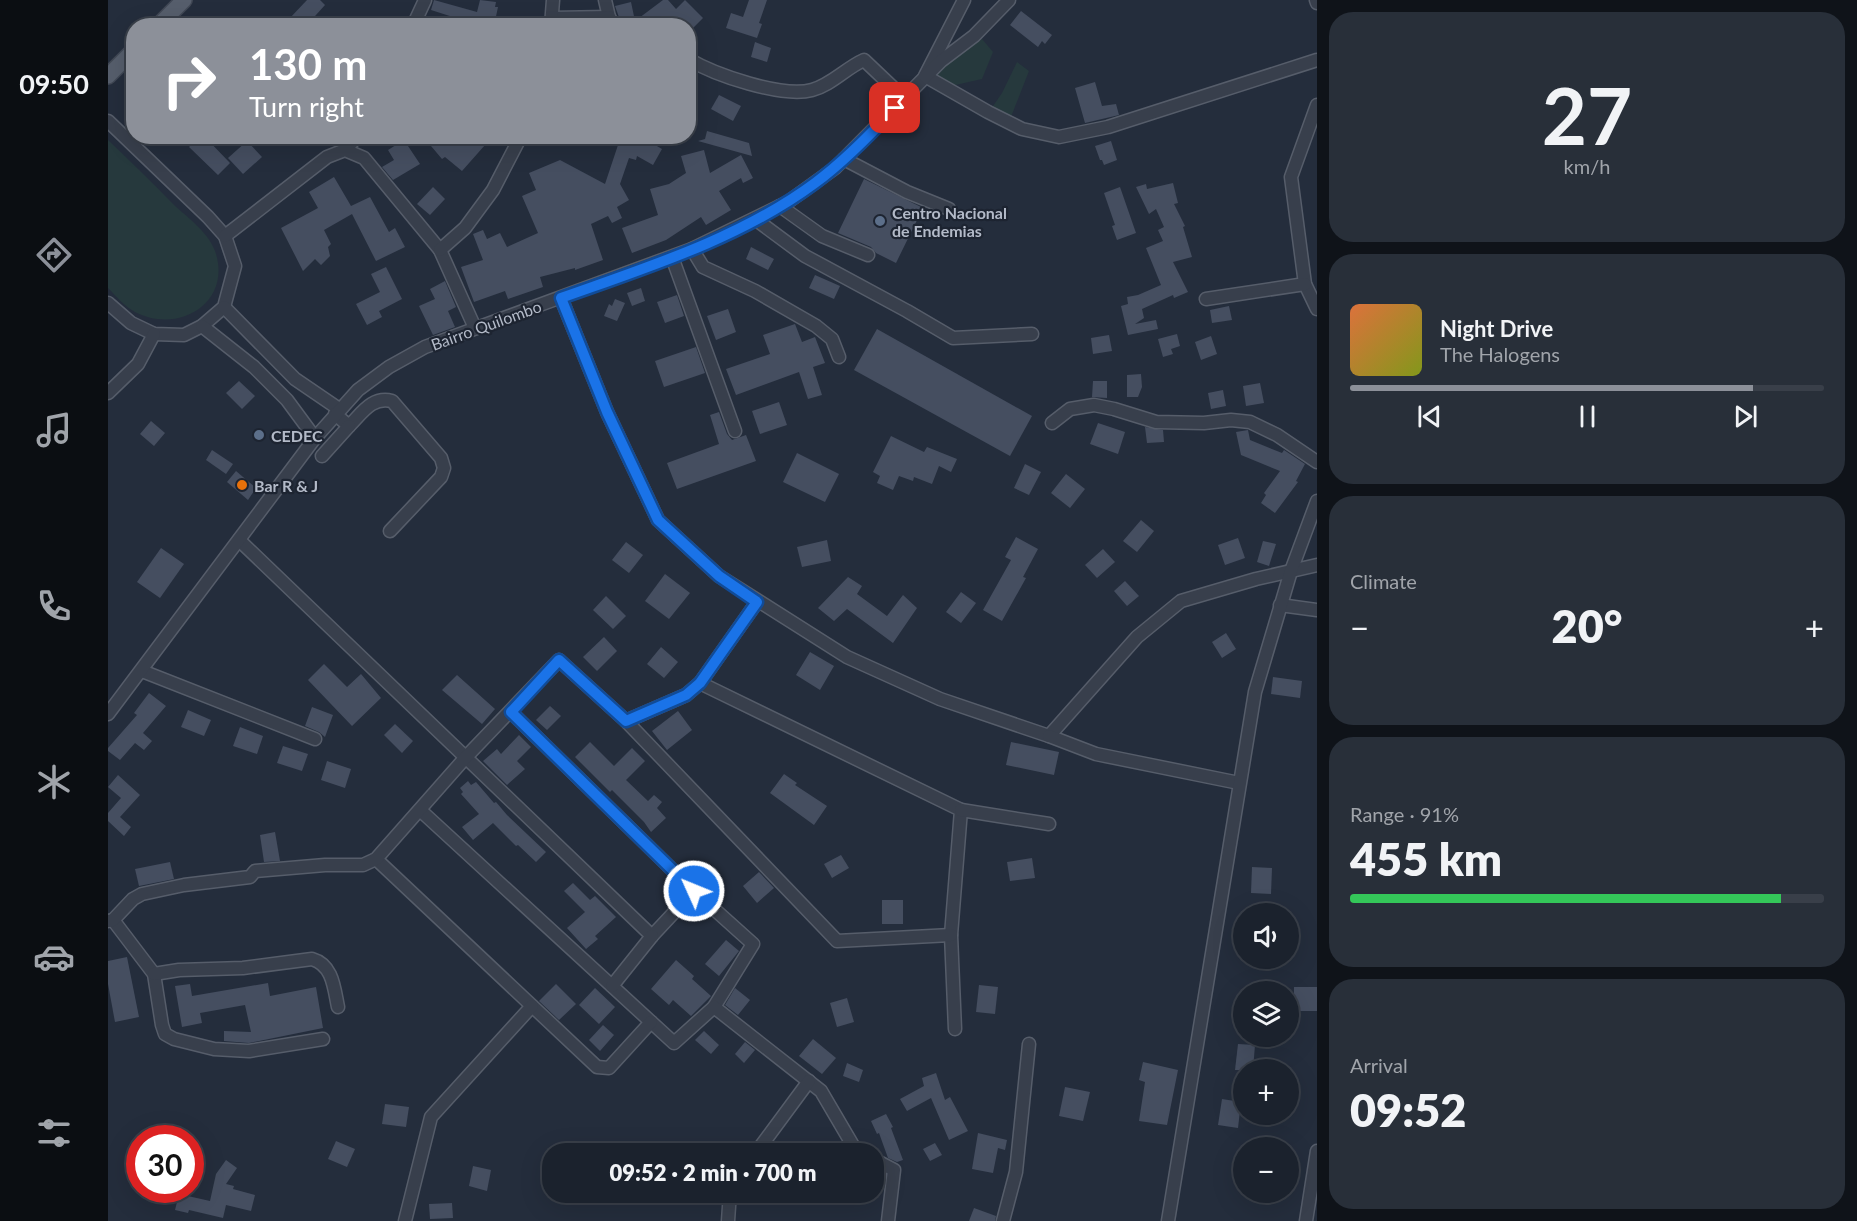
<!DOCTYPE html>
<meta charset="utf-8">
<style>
body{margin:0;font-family:Lato,sans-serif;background:#282f39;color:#f1f3f6;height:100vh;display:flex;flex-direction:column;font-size:22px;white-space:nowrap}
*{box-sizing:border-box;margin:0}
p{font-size:20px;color:#a0a4aa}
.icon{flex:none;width:33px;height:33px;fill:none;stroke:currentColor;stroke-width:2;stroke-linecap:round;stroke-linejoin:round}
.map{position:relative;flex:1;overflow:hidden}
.details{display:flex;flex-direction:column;gap:12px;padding:12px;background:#0f1319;width:540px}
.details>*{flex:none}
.guide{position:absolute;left:18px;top:18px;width:570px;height:126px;border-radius:24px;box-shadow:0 6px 24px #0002,0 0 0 2px #393f49;background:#8c9099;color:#fff;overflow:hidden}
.controls{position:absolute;left:1125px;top:903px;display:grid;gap:12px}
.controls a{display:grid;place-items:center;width:66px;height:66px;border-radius:50%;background:#1b222d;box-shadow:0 6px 24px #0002,0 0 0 2px #393f49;font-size:30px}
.speed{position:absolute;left:18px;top:1125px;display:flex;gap:12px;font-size:30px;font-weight:700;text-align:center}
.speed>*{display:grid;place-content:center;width:78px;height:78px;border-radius:50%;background:#1b222d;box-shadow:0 6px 24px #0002,0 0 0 2px #393f49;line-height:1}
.speed .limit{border:9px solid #d22;background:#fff;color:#111}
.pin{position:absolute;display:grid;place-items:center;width:51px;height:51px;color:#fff;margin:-26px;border-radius:12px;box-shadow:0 3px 9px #0006}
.me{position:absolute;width:66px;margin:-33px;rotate:314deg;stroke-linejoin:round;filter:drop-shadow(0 0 4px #0008)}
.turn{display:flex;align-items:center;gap:21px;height:126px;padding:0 24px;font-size:27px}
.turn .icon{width:78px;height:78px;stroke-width:2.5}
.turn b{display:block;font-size:42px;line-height:51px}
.big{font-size:45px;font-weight:800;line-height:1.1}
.details .card{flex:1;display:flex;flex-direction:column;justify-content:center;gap:9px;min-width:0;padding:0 21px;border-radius:24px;background:#282f39}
.details .dial{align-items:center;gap:0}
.dial b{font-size:78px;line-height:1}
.song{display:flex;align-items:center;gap:18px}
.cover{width:72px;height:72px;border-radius:9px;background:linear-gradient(135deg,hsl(20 70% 55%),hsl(70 70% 35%))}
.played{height:6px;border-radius:3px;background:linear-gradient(90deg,#8c9099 85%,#393f49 85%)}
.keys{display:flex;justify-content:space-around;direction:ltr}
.heat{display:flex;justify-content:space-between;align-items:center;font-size:33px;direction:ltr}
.charge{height:9px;border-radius:4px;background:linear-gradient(90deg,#34c759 91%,#393f49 0)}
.trip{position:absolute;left:434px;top:1143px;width:342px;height:60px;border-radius:24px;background:#1b222d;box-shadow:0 6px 24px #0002,0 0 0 2px #393f49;font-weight:800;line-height:60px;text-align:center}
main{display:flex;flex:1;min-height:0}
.tab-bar{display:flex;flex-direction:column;width:108px;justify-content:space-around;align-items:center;background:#0b0e12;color:#a0a4aa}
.tab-bar .icon{width:42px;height:42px}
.tab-bar .on{color:#8c9099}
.tab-bar b{font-size:27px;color:#f1f3f6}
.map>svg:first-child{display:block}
.green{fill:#26393d}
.building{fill:#454e60}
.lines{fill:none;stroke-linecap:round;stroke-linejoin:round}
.minor-casing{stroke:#565d6a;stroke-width:15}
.major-casing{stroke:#414855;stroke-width:18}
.minor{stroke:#383f4c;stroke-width:12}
.major{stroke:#565e6c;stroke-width:15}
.route-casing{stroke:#114b97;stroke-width:15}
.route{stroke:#1a73e8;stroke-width:10}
.service-dot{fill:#5c6f8a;stroke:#1d2431;stroke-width:2}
.food-dot{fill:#e8710a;stroke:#1d2431;stroke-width:2}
.labels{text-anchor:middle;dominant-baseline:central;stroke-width:4.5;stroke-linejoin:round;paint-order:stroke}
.poi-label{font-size:16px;font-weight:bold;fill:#b3bac8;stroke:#1d2431;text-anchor:start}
.street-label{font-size:16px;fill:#b3bac8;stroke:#1d2431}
</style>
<main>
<nav class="tab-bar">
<b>09:50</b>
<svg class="icon on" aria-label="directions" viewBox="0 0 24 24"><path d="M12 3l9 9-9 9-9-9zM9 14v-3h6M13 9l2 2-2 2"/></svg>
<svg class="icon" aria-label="music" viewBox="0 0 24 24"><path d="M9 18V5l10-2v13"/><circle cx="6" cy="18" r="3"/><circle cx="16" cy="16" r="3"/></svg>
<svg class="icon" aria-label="phone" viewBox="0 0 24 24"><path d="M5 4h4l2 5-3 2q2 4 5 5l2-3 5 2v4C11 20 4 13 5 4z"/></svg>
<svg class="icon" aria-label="climate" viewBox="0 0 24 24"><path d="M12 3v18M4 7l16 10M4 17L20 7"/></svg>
<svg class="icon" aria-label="car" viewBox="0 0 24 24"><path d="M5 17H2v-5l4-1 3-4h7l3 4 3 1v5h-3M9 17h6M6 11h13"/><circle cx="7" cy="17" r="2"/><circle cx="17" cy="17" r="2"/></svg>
<svg class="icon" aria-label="filters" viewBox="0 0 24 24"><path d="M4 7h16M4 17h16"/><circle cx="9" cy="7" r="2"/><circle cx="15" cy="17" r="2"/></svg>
</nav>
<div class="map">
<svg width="1209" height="1221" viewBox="0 0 1209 1221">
<rect width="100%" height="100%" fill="#242d3c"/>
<g class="green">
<polygon points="874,39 885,52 874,79 843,86 826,74"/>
<polygon points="909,62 921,71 903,117 883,109 894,93"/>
<path d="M 0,140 C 22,161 44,182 65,204 C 80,218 100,232 107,251 C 125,302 71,335 27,312 C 17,307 8,296 0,288 Z"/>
</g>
<g class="building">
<polygon points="199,0 212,0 217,5 198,26 187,26 181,19"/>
<polygon points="326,0 369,12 372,0 388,2 387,7 390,7 386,26 373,26 323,10"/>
<polygon points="555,0 560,0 568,9 577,0 595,18 584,29 581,26 514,26 507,6 523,2 527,21"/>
<polygon points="641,0 659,0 651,23 654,24 649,38 618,28 623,13 635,17"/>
<polygon points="913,11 944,35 937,44 934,41 930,47 902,25"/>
<polygon points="647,42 663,48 659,62 643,57"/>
<polygon points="987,82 994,106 1008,104 1011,115 977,123 967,88"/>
<polygon points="611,95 633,106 625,121 603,109"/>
<polygon points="599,131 641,143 644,156 590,141 597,139"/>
<polygon points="74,136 96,136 122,163 110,175 81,147 83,145"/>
<polygon points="334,136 347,136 354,145 362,136 385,136 354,171 337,157 334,159 323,146"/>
<polygon points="513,136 532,136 554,149 545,165 529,156 528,160 521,158 512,184 521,200 509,207 514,218 504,223 500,216 483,224 495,260 467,270 467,268 432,277 435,287 400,299 397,291 366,302 353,267 375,260 365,234 375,230 379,239 392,233 399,247 430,233 414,196 428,190 421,173 452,160 497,184"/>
<polygon points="296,140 312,164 285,180 274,167 286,160 280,150"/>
<polygon points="139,141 154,157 135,174 120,158"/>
<polygon points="1003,141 1009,160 996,165 994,160 992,160 987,146"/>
<polygon points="596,150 602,173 633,155 645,178 635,183 633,178 611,191 623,210 598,225 593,217 558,240 524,253 514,228 550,215 542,189 561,184 578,173 573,156"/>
<polygon points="226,177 243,206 262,197 281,232 287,228 297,247 268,261 244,214 216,230 223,244 220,247 222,256 213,265 207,259 195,271 173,228 210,208 201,192"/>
<polygon points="756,179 815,208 788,263 768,253 763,247 730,233"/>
<polygon points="1065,183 1070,203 1066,204 1077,226 1075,227 1084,257 1065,262 1080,292 1066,298 1065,295 1034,309 1036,318 1027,324 1048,320 1050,329 1020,335 1013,306 1020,304 1019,297 1030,295 1053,285 1038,248 1055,241 1050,230 1056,227 1048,209 1041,214 1028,187 1038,184 1039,189"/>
<polygon points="325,187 337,199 322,215 309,204"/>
<polygon points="1012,187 1028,233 1009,240 1004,226 1007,225 996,193"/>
<polygon points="643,247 666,259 660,270 638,259"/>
<polygon points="278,267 294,299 271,311 274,317 259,325 248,304 272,292 263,274"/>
<polygon points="707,275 732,286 726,299 701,288"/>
<polygon points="337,281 348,307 340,311 347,327 325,335 311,306 327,299 322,289"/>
<polygon points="533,288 537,301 524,306 519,293"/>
<polygon points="569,295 576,316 557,323 549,302"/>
<polygon points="507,299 517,303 509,321 496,316 501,304 504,306"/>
<polygon points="1121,306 1124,320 1104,323 1102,310"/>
<polygon points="620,309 628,332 608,340 599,316"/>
<polygon points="687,324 694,342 707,337 717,363 705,367 714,395 700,399 691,372 628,395 618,369 662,354 655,335"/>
<polygon points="769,329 924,416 902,456 746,370"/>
<polygon points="1069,334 1072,346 1063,349 1065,354 1055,357 1050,339"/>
<polygon points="1001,335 1004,351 985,354 983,338"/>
<polygon points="1103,336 1109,354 1093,360 1087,342"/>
<polygon points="588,347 597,373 556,387 547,361"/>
<polygon points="1033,374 1034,387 1030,397 1019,397 1019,375"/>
<polygon points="131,381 147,396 134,409 118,393"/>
<polygon points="985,381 999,381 999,398 984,397"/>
<polygon points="1152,383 1156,403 1138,406 1135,386"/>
<polygon points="1115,390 1118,406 1103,409 1100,393"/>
<polygon points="671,402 679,425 652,434 644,411"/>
<polygon points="611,412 619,434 624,440 638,435 648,461 569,489 559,463 611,444 602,415"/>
<polygon points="43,421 57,433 46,446 32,434"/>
<polygon points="990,423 1017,432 1010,454 982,444"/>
<polygon points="1037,427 1055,430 1056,442 1039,443"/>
<polygon points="1140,430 1142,440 1174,453 1176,450 1197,464 1188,481 1190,482 1167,513 1153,503 1158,495 1156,493 1172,471 1133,455 1128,432"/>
<polygon points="783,436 816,452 819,447 849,459 843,472 831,466 824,484 806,477 805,481 791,476 785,490 769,483 772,476 765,472"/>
<polygon points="104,450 125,464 118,474 98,460"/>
<polygon points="689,453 731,474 717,502 675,482"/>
<polygon points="917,464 933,472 921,495 906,488"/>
<polygon points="128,471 148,488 140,500 119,482"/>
<polygon points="958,474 977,489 962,508 943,493"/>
<polygon points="1033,520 1046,531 1029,552 1015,541"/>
<polygon points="908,537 930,549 915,577 918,578 894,621 875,610 903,560 897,557"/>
<polygon points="1130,538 1137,558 1117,565 1110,545"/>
<polygon points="719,540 723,561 694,567 689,547"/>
<polygon points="1155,541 1168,544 1161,566 1149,562"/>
<polygon points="518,542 535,555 521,573 504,560"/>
<polygon points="53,548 76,564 52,598 29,582"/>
<polygon points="995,549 1007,562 989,578 977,565"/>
<polygon points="557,574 582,593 561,619 537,601"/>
<polygon points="740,577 754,586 749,594 779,616 795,595 809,608 785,643 739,609 726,621 710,608"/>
<polygon points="1017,581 1031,596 1019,606 1006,591"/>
<polygon points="853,592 868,603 853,623 838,612"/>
<polygon points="498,596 518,616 505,629 485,610"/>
<polygon points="1118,633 1128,649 1114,658 1104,642"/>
<polygon points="496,637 509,651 489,671 475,657"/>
<polygon points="553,647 570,662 556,678 539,664"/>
<polygon points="702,652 726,666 712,690 688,675"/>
<polygon points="216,664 239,687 253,674 273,698 244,726 200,680"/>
<polygon points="349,675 387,709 374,724 334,690"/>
<polygon points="1165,677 1194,681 1192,698 1163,694"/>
<polygon points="41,693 58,706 35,733 44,741 36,750 27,743 12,760 0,751 0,748 29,715 26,713"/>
<polygon points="442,706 453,716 439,730 428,720"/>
<polygon points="204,707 225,715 217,737 211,732 197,726"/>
<polygon points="80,710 103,720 96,736 73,727"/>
<polygon points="570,711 584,730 559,750 544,731"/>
<polygon points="287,724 305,741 294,753 276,735"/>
<polygon points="132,727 155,736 149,754 125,746"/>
<polygon points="411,735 423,747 409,761 417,769 399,785 375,761 389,749 393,754"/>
<polygon points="482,742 506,766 524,748 537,761 518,780 540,801 546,795 554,802 549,808 558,818 543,832 536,822 504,790 502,792 467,757"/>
<polygon points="903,742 951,752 946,775 898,765"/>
<polygon points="175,746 200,754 194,771 169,763"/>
<polygon points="219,761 243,769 237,788 213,780"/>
<polygon points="676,774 689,783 687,785 719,806 706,825 662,793"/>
<polygon points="10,775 32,795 12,817 23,827 16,836 0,821 0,813 13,798 0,787"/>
<polygon points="360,781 363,785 368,782 386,803 388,802 399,815 438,852 428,862 410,845 408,846 385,823 365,840 354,827 371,814 353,794 355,792 352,788"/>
<polygon points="167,832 172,861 156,862 152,835"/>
<polygon points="733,855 741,868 724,878 716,864"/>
<polygon points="924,858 927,878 902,881 899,862"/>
<polygon points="62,862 66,879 31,886 27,869"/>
<polygon points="1144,867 1164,868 1163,894 1143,893"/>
<polygon points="651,872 666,888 649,903 635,886"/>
<polygon points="465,883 482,900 487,896 508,917 487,936 490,939 478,949 459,928 477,912 456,891"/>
<rect x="774" y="900" width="21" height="24"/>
<polygon points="618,940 631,951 611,976 597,964"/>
<polygon points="19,957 31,1017 7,1022 0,984 0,961"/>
<polygon points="568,960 586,976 584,979 603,996 583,1016 565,1000 561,1005 543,989"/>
<polygon points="160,983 162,996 208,987 215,1028 141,1043 116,1041 116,1031 143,1032 137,1005 92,1013 94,1023 74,1027 67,986 82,984 84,996"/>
<polygon points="448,984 468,1004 451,1020 431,1001"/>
<polygon points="871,985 890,987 887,1014 868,1012"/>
<rect x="1186" y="987" width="23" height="24"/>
<polygon points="487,988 507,1007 491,1024 471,1005"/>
<polygon points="627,988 642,1000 630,1015 617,1005"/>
<polygon points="739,998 746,1022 729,1027 722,1003"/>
<polygon points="495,1025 506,1035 492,1051 481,1040"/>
<polygon points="596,1031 611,1045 603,1054 587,1040"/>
<polygon points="705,1039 728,1058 714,1074 691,1056"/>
<polygon points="637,1042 647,1050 636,1063 627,1054"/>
<polygon points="1130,1044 1147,1045 1145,1070 1127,1070"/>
<polygon points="1035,1062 1070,1070 1059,1125 1031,1121 1037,1082 1031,1080"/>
<polygon points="739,1063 755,1070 751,1082 735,1076"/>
<polygon points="828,1073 837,1100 842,1097 860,1131 841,1140 823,1098 799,1111 792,1099 816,1086 814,1078"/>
<polygon points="957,1087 982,1092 975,1121 951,1116"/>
<polygon points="1114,1099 1133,1102 1130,1128 1110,1125"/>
<polygon points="277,1104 301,1107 298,1127 274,1124"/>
<polygon points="778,1114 785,1127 783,1128 795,1160 789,1162 780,1158 771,1133 769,1134 763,1121"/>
<polygon points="870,1133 899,1140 897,1150 890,1148 885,1173 864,1169"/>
<polygon points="228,1141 247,1149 239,1167 220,1159"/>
<polygon points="827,1143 834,1155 822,1161 815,1149"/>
<polygon points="118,1160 129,1168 118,1184 126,1186 125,1189 147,1195 143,1211 118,1205 115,1218 81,1210 80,1213 67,1210 71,1194 102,1201 108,1174"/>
<polygon points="365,1166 383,1170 379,1191 361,1186"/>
<polygon points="344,1203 345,1218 322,1219 321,1204"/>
<polygon points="866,1208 888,1216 887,1221 861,1221"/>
</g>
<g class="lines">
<defs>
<g id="minor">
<polyline points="497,0 501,17 506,26"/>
<polyline points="856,0 817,76 880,112 914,129 951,137 1000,127 1209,60"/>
<polyline points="1208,0 1209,3"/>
<polyline points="444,18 501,17"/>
<polyline points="305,26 317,0"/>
<polyline points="443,26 445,0"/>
<path d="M 580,59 C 607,75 674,98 704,90 C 723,85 738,68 756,60 L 796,98"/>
<polyline points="1209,105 1183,177 1197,284 1209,309"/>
<polyline points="0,121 100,217 117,236 127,266 116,307 94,326 76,335 46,334 23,323 0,303"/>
<polyline points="237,150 250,136"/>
<polyline points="736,159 799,192 841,209"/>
<polyline points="672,206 714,236 760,255"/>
<polyline points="647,219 697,256 799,311 845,338 924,334"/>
<polyline points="117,236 219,157 237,150 256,158 332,250 367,328"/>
<polyline points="584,249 595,267 647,291 708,326 724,339 731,357"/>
<polyline points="332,250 357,228 385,190 413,136"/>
<polyline points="564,257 627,431"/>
<polyline points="453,298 499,412 550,520 611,576 739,657 832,699 941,736 1029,637 1073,601 1148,579 1209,565"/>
<polyline points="1098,299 1197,284"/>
<polyline points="116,307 187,379 231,409"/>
<polyline points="94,326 146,367 179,400 207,438"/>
<polyline points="0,393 30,364 46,334"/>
<path d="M 227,414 L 241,426 C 254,413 264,396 284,401 L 333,458 L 336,468 L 333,477 L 282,531"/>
<polyline points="944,423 962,409 986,405 1006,409 1048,422 1096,423 1123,420 1142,422 1169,435 1209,462"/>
<polyline points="214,456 241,426"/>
<polyline points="131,540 544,936 586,891"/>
<polyline points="1172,605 1209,610"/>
<polyline points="34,671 207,739"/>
<polyline points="592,683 853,810 843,935 847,1029"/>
<polyline points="403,712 586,891 645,944 606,1007"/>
<polyline points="0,714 207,438 250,390 281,367 317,347 584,249 680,202 727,168 833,61 866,36 901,0"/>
<polyline points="518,721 578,695 592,683 649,602"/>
<polyline points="941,736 988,754 1131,783"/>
<polyline points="312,810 566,1043 606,1007 713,1091 747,1149 755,1154"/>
<polyline points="853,810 941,824"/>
<polyline points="268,859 489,1067 501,1068 543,1022"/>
<polyline points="5,920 46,974 54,1025 57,1034 66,1039 106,1049 141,1051 215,1039"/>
<polyline points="0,921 5,920 25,899 34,894 76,885 142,877 147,871 217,865 255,865 268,859 358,757 451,660 518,721 729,941 843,935"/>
<path d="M 46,974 L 71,970 L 135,968 L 204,959 C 225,965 226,988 230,1007"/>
<polyline points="504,986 544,936"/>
<polyline points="647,1154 701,1081"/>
<polyline points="765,1159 786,1170 780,1221"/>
<polyline points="297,1221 323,1117 424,1006"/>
<polyline points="620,1221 622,1192"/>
<polyline points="895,1221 908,1172 921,1044"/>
<polyline points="1060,1221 1147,692 1183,571 1209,501"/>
<polyline points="1198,1221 1209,1151"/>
</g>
<g id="major">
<polyline points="50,26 76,0"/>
<polyline points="0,76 26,50"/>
</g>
</defs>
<use href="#minor" class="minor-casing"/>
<use href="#major" class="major-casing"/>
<use href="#minor" class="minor"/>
<use href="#major" class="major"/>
</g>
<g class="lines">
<defs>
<path id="route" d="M 586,891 L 403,712 L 451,660 L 518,721 L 578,695 L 592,683 L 649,602 L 611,576 L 550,520 L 499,412 L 453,298 C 540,267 633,238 707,183 C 737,161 763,134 787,108"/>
</defs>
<use href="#route" class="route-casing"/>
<use href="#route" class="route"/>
</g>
<g class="service-dot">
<circle cx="772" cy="221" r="6"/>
<circle cx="151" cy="435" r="6"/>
</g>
<circle class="food-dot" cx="134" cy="485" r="6"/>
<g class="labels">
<g class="poi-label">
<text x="784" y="212">Centro Nacional<tspan x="784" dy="18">de Endemias</tspan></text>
<text x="163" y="435">CEDEC</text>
<text x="146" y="485">Bar R &amp; J</text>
</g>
<g class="street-label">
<text transform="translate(378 325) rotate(-20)">Bairro Quilombo</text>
</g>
</g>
</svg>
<div class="controls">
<a><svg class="icon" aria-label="sound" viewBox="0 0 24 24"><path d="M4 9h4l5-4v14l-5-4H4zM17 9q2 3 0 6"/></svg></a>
<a><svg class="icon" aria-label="layers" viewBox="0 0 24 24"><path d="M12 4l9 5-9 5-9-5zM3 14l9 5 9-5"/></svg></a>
<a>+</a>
<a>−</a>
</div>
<div class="speed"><div class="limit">30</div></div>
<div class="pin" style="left:787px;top:108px;background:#d93025"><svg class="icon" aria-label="arrive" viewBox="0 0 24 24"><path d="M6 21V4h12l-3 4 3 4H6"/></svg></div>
<svg class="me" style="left:586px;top:891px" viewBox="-20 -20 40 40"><circle r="17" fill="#1a73e8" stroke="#fff" stroke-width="3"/><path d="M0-11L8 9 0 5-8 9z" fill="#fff"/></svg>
<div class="trip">09:52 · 2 min · 700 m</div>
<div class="guide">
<div class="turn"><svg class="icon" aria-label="right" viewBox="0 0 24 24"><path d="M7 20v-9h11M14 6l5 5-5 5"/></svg><div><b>130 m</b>Turn right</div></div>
</div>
</div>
<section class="details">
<div class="card dial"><b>27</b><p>km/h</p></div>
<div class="card">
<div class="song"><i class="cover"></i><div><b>Night Drive</b><p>The Halogens</p></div></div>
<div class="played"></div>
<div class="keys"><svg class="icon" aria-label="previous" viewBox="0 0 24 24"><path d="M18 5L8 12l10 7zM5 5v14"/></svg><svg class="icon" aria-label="pause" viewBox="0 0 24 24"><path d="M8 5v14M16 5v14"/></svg><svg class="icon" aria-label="next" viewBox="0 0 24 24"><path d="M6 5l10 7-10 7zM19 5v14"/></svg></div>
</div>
<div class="card"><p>Climate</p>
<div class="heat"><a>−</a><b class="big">20°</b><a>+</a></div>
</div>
<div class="card"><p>Range · 91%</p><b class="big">455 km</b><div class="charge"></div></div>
<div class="card"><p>Arrival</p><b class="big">09:52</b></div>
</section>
</main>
